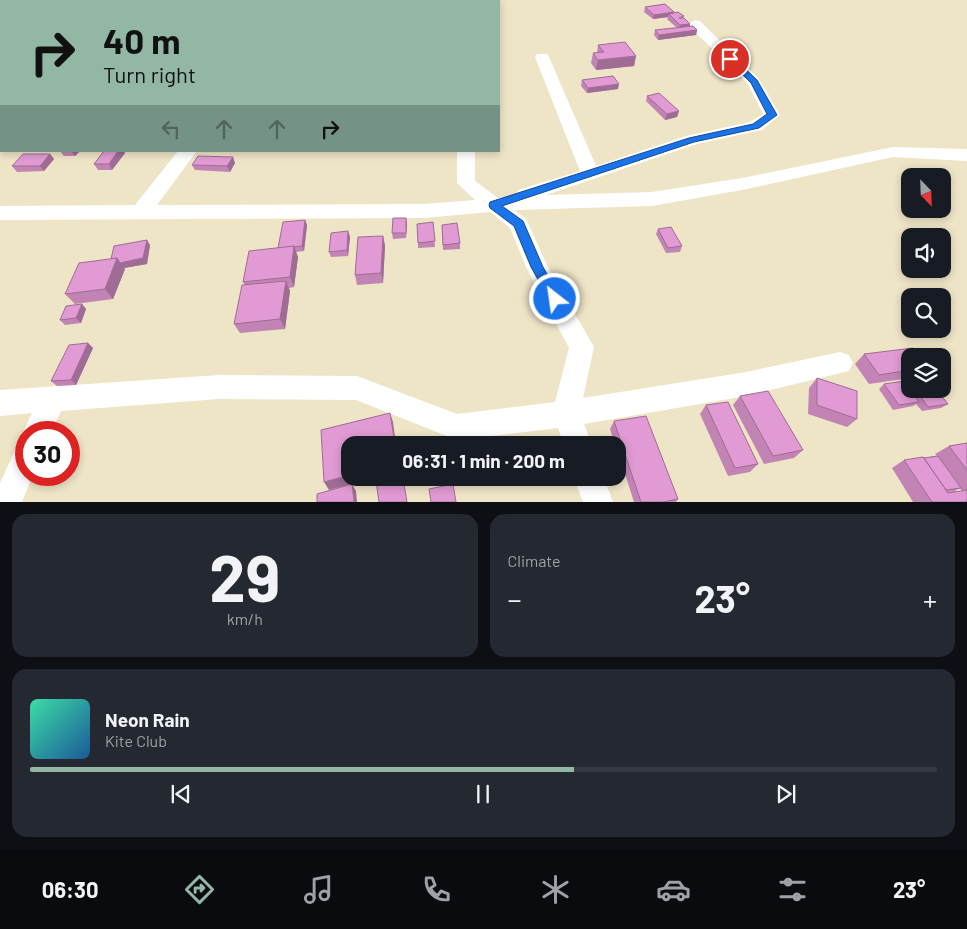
<!DOCTYPE html>
<meta charset="utf-8">
<style>
body{margin:0;font-family:Barlow,sans-serif;background:#242831;color:#f1f3f6;height:100vh;display:flex;flex-direction:column;font-size:19px;white-space:nowrap}
*{box-sizing:border-box;margin:0}
p{font-size:16px;color:#9ea1a6}
.icon{flex:none;width:28px;height:28px;fill:none;stroke:currentColor;stroke-width:2;stroke-linecap:round;stroke-linejoin:round}
.map{position:relative;height:502px;overflow:hidden}
.drawer{display:flex;flex-direction:column;gap:12px;padding:12px;background:#0d0f14;flex:1}
.drawer>*{flex:none}
.banner{position:absolute;left:0px;top:0px;width:500px;height:152px;box-shadow:0 2px 8px #0003;background:#92b8a5;color:#111;overflow:hidden}
.needle{width:32px;rotate:157deg}
.tools{position:absolute;left:901px;top:168px;display:grid;gap:10px}
.tools a{display:grid;place-items:center;width:50px;height:50px;border-radius:10px;background:#171b24;box-shadow:0 2px 8px #0003;font-size:25px}
.speed{position:absolute;left:15px;top:421px;display:flex;gap:10px;font-size:25px;font-weight:700;text-align:center}
.speed>*{display:grid;place-content:center;width:65px;height:65px;border-radius:50%;background:#171b24;box-shadow:0 2px 8px #0003;line-height:1}
.speed .limit{border:8px solid #d22;background:#fff;color:#111}
.pin{position:absolute;display:grid;place-items:center;width:42px;height:42px;color:#fff;margin:-21px;border:2px solid #fff;border-radius:50%;box-shadow:0 1px 5px #0007}
.me{position:absolute;width:55px;margin:-28px;rotate:330deg;stroke-linejoin:round;filter:drop-shadow(0 0 4px #0008)}
.turn{display:flex;align-items:center;gap:18px;height:105px;padding:0 20px;font-size:22px}
.turn .icon{width:65px;height:65px;stroke-width:2.5}
.turn b{display:block;font-size:35px;line-height:42px}
.lanes{display:flex;align-items:center;height:48px;padding:0 20px;background:#0003;justify-content:center;gap:25px;direction:ltr}
.lanes .off{opacity:.35}
.big{font-size:38px;font-weight:700;line-height:1.1}
.drawer .card{flex:1;display:flex;flex-direction:column;justify-content:center;gap:8px;min-width:0;padding:0 18px;border-radius:15px;background:#242831}
.drawer .dial{align-items:center;gap:0}
.dial b{font-size:65px;line-height:1}
.song{display:flex;align-items:center;gap:15px}
.cover{width:60px;height:60px;border-radius:8px;background:linear-gradient(135deg,hsl(160 70% 55%),hsl(210 70% 35%))}
.played{height:5px;border-radius:2px;background:linear-gradient(90deg,#92b8a5 60%,#363941 60%)}
.keys{display:flex;justify-content:space-around;direction:ltr}
.heat{display:flex;justify-content:space-between;align-items:center;font-size:28px;direction:ltr}
.drawer .tiles{flex:1;display:grid;gap:12px;grid-template-columns:1fr 1fr}
.card:last-child{grid-column:span 2}
.trip{position:absolute;left:341px;top:436px;width:285px;height:50px;border-radius:15px;background:#171b24;box-shadow:0 2px 8px #0003;font-weight:700;line-height:50px;text-align:center}
.dock{display:flex;height:80px;justify-content:space-around;align-items:center;background:#090b0e;color:#9ea1a6}
.dock .icon{width:35px;height:35px}
.dock .active{color:#92b8a5}
.dock b{font-size:22px;color:#f1f3f6}
.map>svg:first-child{display:block}
.lines{fill:none;stroke-linecap:round;stroke-linejoin:round}
.street{fill:#fff;fill-rule:evenodd}
.wall{fill:#c284b5;fill-rule:evenodd}
.shaded-wall{fill:#9e6c94}
.building{fill:#e19ad3;stroke:#9e6c94}
.route{fill:#1a73e8;stroke:#114b97}
</style>
<div class="map">
<svg width="967" height="502" viewBox="0 0 967 502">
<rect width="100%" height="100%" fill="#eee4c6"/>
<g class="lines">
<g class="street">
<polygon points="695,20 700,21 759,79 780,115 762,130 697,144 546,195 652,192 742,178 893,147 967,149 967,161 893,157 742,190 652,206 514,210 526,219 547,265 594,347 583,398 746,372 840,352 849,355 853,363 849,371 746,396 584,424 592,445 564,445 558,428 457,440 356,400 219,399 61,411 51,432 26,432 26,439 23,432 32,413 0,416 0,390 219,375 357,376 457,414 555,402 569,348 526,267 510,228 490,212 424,218 0,220 0,206 135,205 178,151 197,151 157,205 424,204 475,200 457,183 457,151 475,151 475,181 498,198 516,196 518,190 580,171 535,57 537,54 547,54 549,57 596,166 686,136 750,122 763,114 748,84 690,27 688,24"/>
<polygon points="26,444 26,475 33,475 22,502 0,502 0,483 16,448"/>
<polygon points="574,478 604,478 613,502 583,502"/>
</g>
</g>
<g class="wall">
<polygon points="17,0 68,0 43,1 16,1"/>
<rect x="401" y="0" width="11" height="1"/>
<polygon points="645,7 674,12 674,13 684,16 683,18 690,24 690,26 697,30 696,35 658,40 654,35 655,30 677,28 667,19 668,17 653,19 644,12"/>
<polygon points="598,45 636,56 634,66 596,70 591,63 593,53 597,53"/>
<polygon points="582,80 618,89 587,93 581,86"/>
<polygon points="647,96 679,111 677,117 665,120 646,101"/>
<polygon points="60,151 80,151 75,156 64,156"/>
<polygon points="104,151 124,151 125,153 112,170 98,170 94,164"/>
<polygon points="50,154 54,159 44,171 17,172 12,166"/>
<polygon points="235,163 230,172 195,170 192,165"/>
<polygon points="305,220 307,225 304,251 296,252 298,257 294,287 289,288 290,291 285,329 240,333 234,324 245,285 243,282 278,248"/>
<polygon points="433,222 435,247 418,248 418,243"/>
<polygon points="407,223 406,238 393,239 392,233"/>
<polygon points="442,225 460,243 460,249 443,250"/>
<polygon points="658,229 682,246 680,252 666,253 656,234"/>
<polygon points="348,231 350,237 348,256 331,257 329,252"/>
<polygon points="383,236 385,246 383,283 357,285 355,275"/>
<polygon points="150,245 147,264 124,268 125,269 113,299 75,304 65,294"/>
<polygon points="82,304 86,309 81,323 65,325 60,320"/>
<polygon points="88,343 93,348 76,385 57,386 51,381"/>
<polygon points="864,354 910,356 910,378 869,384 855,364"/>
<polygon points="817,378 857,419 847,427 808,414 809,388"/>
<polygon points="884,384 910,389 936,389 948,404 941,408 922,411 916,404 913,406 893,410 879,389"/>
<polygon points="740,396 803,450 794,458 764,464 733,405"/>
<polygon points="706,405 758,464 750,472 728,476 700,414"/>
<polygon points="614,421 678,499 676,502 634,502 618,452 618,445 615,445 610,429"/>
<path d="M 967,443 L 967,502 L 913,502 L 892,468 L 904,460 L 937,456 L 935,454 L 949,446 ZM 960,488 L 962,491 L 947,492 L 953,492 Z"/>
</g>
<g class="shaded-wall">
<polygon points="674,12 673,17 669,14 668,17 653,19 654,15"/>
<polygon points="690,24 689,28 679,30 680,25"/>
<polygon points="697,30 696,35 658,40 659,35"/>
<polygon points="636,56 634,66 596,70 598,60"/>
<polygon points="619,84 618,89 587,93 588,88"/>
<polygon points="679,111 677,117 665,120 667,114"/>
<polygon points="71,151 80,151 75,156"/>
<polygon points="118,151 124,151 125,153 112,170 109,164"/>
<polygon points="50,154 54,159 44,171 40,166"/>
<polygon points="233,157 235,163 230,172 227,166"/>
<polygon points="406,218 407,223 406,238"/>
<polygon points="305,220 307,225 304,251 302,246"/>
<polygon points="348,231 350,237 348,256 347,250"/>
<polygon points="383,236 385,246 383,283 381,273"/>
<polygon points="147,240 150,245 147,264 124,268 125,269 113,299 105,289 117,258"/>
<polygon points="294,246 298,257 294,287 290,277"/>
<polygon points="286,281 290,291 285,329 280,319"/>
<polygon points="82,304 86,309 81,323 76,318"/>
<polygon points="88,343 93,348 76,385 71,380"/>
<polygon points="390,413 393,422 396,445 395,445"/>
<polygon points="350,475 350,478 374,478 329,490 324,482"/>
<polygon points="352,484 356,491 357,502 354,502"/>
</g>
<g class="building">
<polygon points="17,0 35,0 34,1 16,1"/>
<polygon points="324,0 343,0 342,1 324,1"/>
<polygon points="665,4 674,12 654,15 645,7"/>
<polygon points="678,12 684,16 679,18 684,18 690,24 680,25 669,14"/>
<polygon points="693,26 697,30 659,35 655,30"/>
<polygon points="625,42 636,56 598,60 593,53 604,52 598,45"/>
<polygon points="1,58 1,65 0,66 0,59"/>
<polygon points="613,76 619,84 588,88 582,80"/>
<polygon points="659,93 679,111 667,114 647,96"/>
<polygon points="104,151 118,151 109,164 94,164"/>
<polygon points="23,154 50,154 40,166 12,166"/>
<polygon points="198,156 233,157 227,166 192,165"/>
<polygon points="393,218 406,218 406,233 392,233"/>
<polygon points="305,220 302,246 278,248 283,222"/>
<polygon points="433,222 435,241 418,243 417,224"/>
<polygon points="457,223 460,243 443,245 442,225"/>
<polygon points="671,227 682,246 668,248 658,229"/>
<polygon points="348,231 347,250 329,252 331,233"/>
<polygon points="383,236 381,273 355,275 358,237"/>
<polygon points="147,240 143,258 120,263 117,258 111,259 114,246"/>
<polygon points="294,246 290,277 243,282 249,251"/>
<polygon points="117,258 105,289 65,294 79,263"/>
<polygon points="286,281 280,319 234,324 242,285"/>
<polygon points="82,304 76,318 60,320 66,306"/>
<polygon points="88,343 71,380 51,381 69,345"/>
<polygon points="913,348 919,356 910,356 910,370 879,375 864,354"/>
<polygon points="817,378 857,391 857,419 817,405"/>
<polygon points="904,381 919,402 899,405 884,384"/>
<polygon points="915,389 936,389 948,404 928,407"/>
<polygon points="768,391 803,450 773,456 740,396"/>
<polygon points="728,402 758,464 735,468 706,405"/>
<polygon points="390,413 395,445 350,445 350,475 324,482 321,430"/>
<polygon points="646,416 678,499 663,502 641,502 614,421"/>
<polygon points="967,443 967,470 949,446"/>
<polygon points="938,456 961,488 946,490 924,458"/>
<polygon points="923,457 948,493 967,490 967,502 932,502 904,460"/>
<polygon points="388,478 403,478 407,502 379,502 376,481"/>
<polygon points="352,484 354,502 317,502 317,494"/>
<polygon points="453,484 456,502 431,502 429,489"/>
</g>
<polygon class="route" points="728,57 733,57 757,80 777,115 759,128 694,142 502,206 523,221 543,267 561,299 560,303 551,303 531,267 514,226 490,208 489,205 490,202 689,138 753,124 767,114 751,83 728,60"/>
</svg>
<div class="tools">
<a><svg class="needle" viewBox="-14 -14 28 28"><path d="M0-13l5 13h-10z" fill="#e53935"/><path d="M0 13l5-13h-10z" fill="#9ea1a6"/></svg></a>
<a><svg class="icon" aria-label="sound" viewBox="0 0 24 24"><path d="M4 9h4l5-4v14l-5-4H4zM17 9q2 3 0 6"/></svg></a>
<a><svg class="icon" aria-label="search" viewBox="0 0 24 24"><circle cx="10" cy="10" r="6"/><path d="M15 15l6 6"/></svg></a>
<a><svg class="icon" aria-label="layers" viewBox="0 0 24 24"><path d="M12 4l9 5-9 5-9-5zM3 14l9 5 9-5"/></svg></a>
</div>
<div class="speed"><div class="limit">30</div></div>
<div class="pin" style="left:730px;top:59px;background:#d93025"><svg class="icon" aria-label="arrive" viewBox="0 0 24 24"><path d="M6 21V4h12l-3 4 3 4H6"/></svg></div>
<svg class="me" style="left:555px;top:299px" viewBox="-20 -20 40 40"><circle r="17" fill="#1a73e8" stroke="#fff" stroke-width="3"/><path d="M0-11L8 9 0 5-8 9z" fill="#fff"/></svg>
<div class="trip">06:31 · 1 min · 200 m</div>
<div class="banner">
<div class="turn"><svg class="icon" aria-label="right" viewBox="0 0 24 24"><path d="M7 20v-9h11M14 6l5 5-5 5"/></svg><div><b>40 m</b>Turn right</div></div>
<div class="lanes"><svg class="icon off" aria-label="left" viewBox="0 0 24 24"><path d="M17 20v-9H6M10 6l-5 5 5 5"/></svg><svg class="icon off" aria-label="ahead" viewBox="0 0 24 24"><path d="M12 20V5M6 11l6-6 6 6"/></svg><svg class="icon off" aria-label="ahead" viewBox="0 0 24 24"><path d="M12 20V5M6 11l6-6 6 6"/></svg><svg class="icon" aria-label="right" viewBox="0 0 24 24"><path d="M7 20v-9h11M14 6l5 5-5 5"/></svg></div>
</div>
</div>
<section class="drawer">
<div class="tiles">
<div class="card dial"><b>29</b><p>km/h</p></div>
<div class="card"><p>Climate</p>
<div class="heat"><a>−</a><b class="big">23°</b><a>+</a></div>
</div>
<div class="card">
<div class="song"><i class="cover"></i><div><b>Neon Rain</b><p>Kite Club</p></div></div>
<div class="played"></div>
<div class="keys"><svg class="icon" aria-label="previous" viewBox="0 0 24 24"><path d="M18 5L8 12l10 7zM5 5v14"/></svg><svg class="icon" aria-label="pause" viewBox="0 0 24 24"><path d="M8 5v14M16 5v14"/></svg><svg class="icon" aria-label="next" viewBox="0 0 24 24"><path d="M6 5l10 7-10 7zM19 5v14"/></svg></div>
</div>
</div>
</section>
<nav class="dock">
<b>06:30</b>
<svg class="icon active" aria-label="directions" viewBox="0 0 24 24"><path d="M12 3l9 9-9 9-9-9zM9 14v-3h6M13 9l2 2-2 2"/></svg>
<svg class="icon" aria-label="music" viewBox="0 0 24 24"><path d="M9 18V5l10-2v13"/><circle cx="6" cy="18" r="3"/><circle cx="16" cy="16" r="3"/></svg>
<svg class="icon" aria-label="phone" viewBox="0 0 24 24"><path d="M5 4h4l2 5-3 2q2 4 5 5l2-3 5 2v4C11 20 4 13 5 4z"/></svg>
<svg class="icon" aria-label="climate" viewBox="0 0 24 24"><path d="M12 3v18M4 7l16 10M4 17L20 7"/></svg>
<svg class="icon" aria-label="car" viewBox="0 0 24 24"><path d="M5 17H2v-5l4-1 3-4h7l3 4 3 1v5h-3M9 17h6M6 11h13"/><circle cx="7" cy="17" r="2"/><circle cx="17" cy="17" r="2"/></svg>
<svg class="icon" aria-label="filters" viewBox="0 0 24 24"><path d="M4 7h16M4 17h16"/><circle cx="9" cy="7" r="2"/><circle cx="15" cy="17" r="2"/></svg>
<b>23°</b>
</nav>
